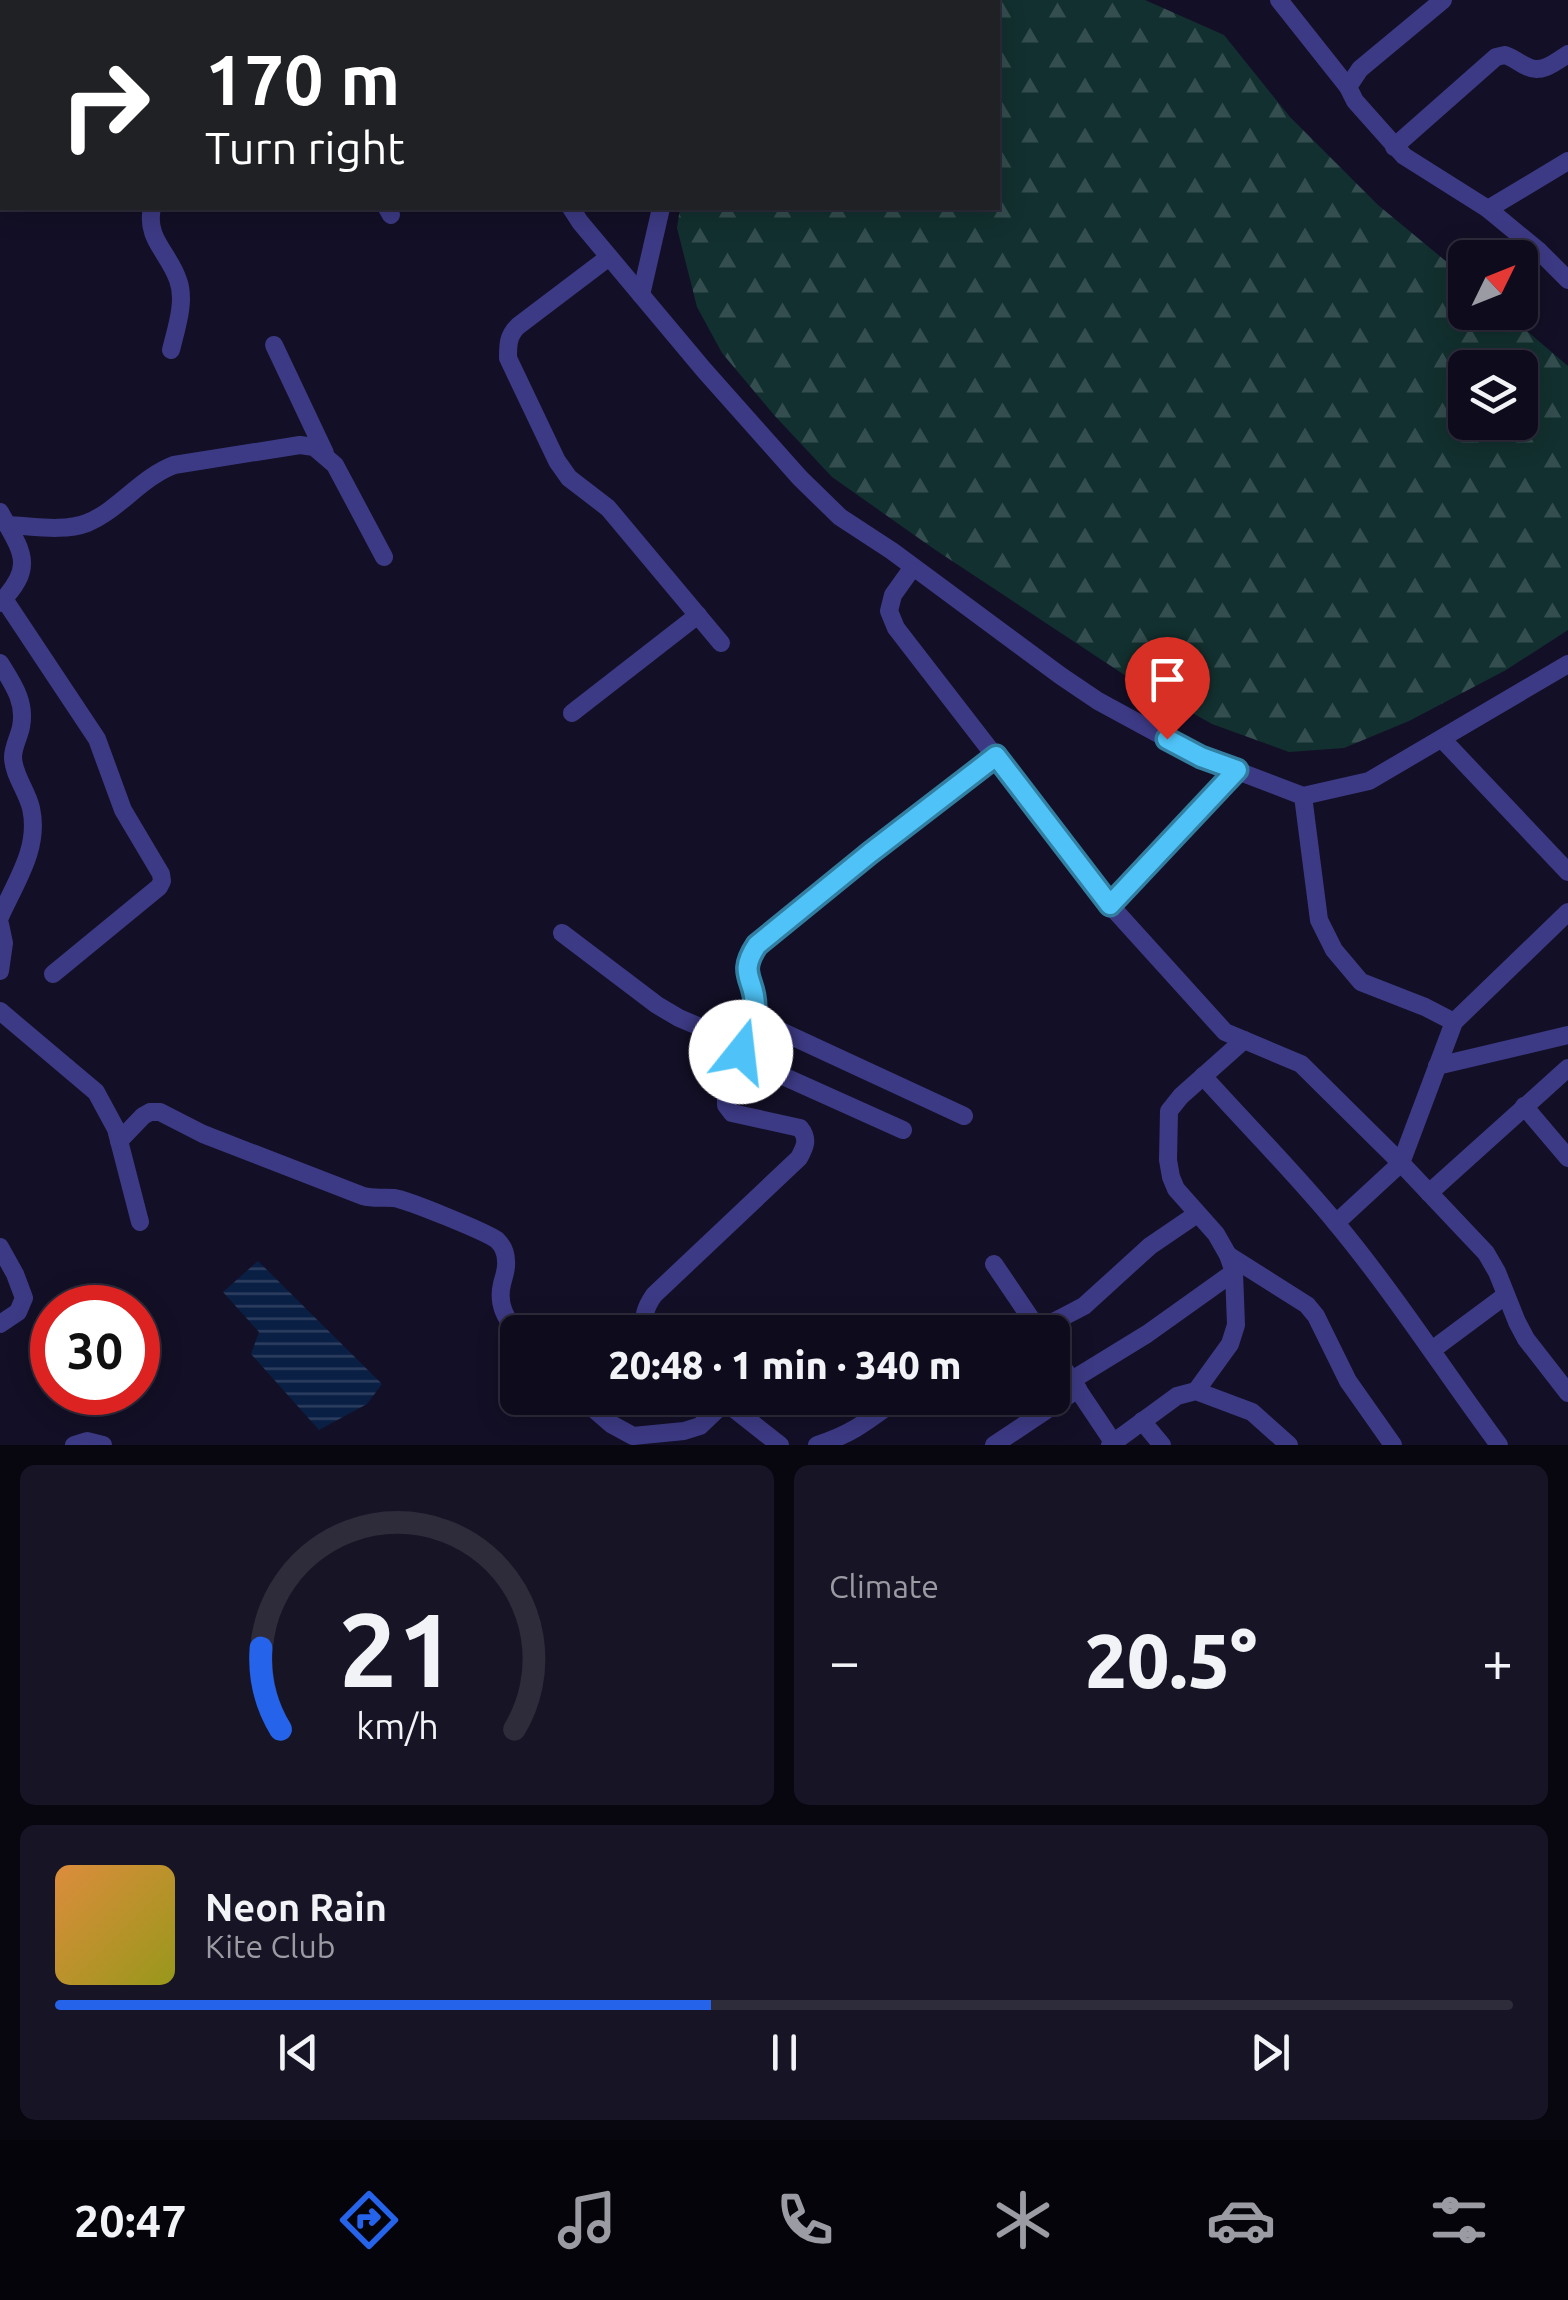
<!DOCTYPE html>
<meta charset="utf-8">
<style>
body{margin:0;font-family:Ubuntu,sans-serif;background:#171425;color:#f1f3f6;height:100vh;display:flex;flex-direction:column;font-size:38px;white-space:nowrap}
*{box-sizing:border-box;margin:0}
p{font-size:32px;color:#9b9ba3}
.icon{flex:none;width:55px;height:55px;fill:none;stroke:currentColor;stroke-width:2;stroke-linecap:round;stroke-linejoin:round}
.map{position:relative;height:1445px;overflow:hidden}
.sheet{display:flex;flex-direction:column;gap:20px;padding:20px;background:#08060f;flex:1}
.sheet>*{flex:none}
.top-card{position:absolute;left:0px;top:0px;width:1000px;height:210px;box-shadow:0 5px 25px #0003,0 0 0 2px #2e2b3b;background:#202124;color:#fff;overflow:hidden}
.needle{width:65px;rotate:47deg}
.controls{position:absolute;left:1448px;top:240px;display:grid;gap:20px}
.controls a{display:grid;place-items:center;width:90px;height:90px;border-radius:15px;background:#0e0b1c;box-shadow:0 5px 25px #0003,0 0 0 2px #2e2b3b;font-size:50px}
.speed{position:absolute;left:30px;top:1285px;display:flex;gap:20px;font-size:50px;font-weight:700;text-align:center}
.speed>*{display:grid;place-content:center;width:130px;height:130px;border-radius:50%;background:#0e0b1c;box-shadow:0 5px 25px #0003,0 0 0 2px #2e2b3b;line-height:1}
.speed .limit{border:15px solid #d22;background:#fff;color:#111}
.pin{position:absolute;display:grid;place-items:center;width:85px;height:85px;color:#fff;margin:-102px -42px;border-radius:50% 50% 50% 0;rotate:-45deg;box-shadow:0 0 10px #0007}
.pin .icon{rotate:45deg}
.me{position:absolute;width:110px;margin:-55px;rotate:16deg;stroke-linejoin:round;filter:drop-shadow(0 0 8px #0008)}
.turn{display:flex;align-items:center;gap:35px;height:210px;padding:0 40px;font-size:45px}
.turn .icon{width:130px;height:130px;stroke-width:2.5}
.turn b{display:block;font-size:70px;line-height:85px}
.big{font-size:75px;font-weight:800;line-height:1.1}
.sheet .card{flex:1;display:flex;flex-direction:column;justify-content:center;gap:15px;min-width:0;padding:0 35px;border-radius:15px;background:#171425}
.sheet .dial{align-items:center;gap:0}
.dial svg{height:260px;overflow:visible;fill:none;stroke:#2e2b3b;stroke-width:7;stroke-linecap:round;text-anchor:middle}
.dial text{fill:#f1f3f6;stroke:none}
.song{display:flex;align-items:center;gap:30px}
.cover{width:120px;height:120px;border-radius:15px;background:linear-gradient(135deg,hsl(30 70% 55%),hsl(60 70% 35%))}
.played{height:10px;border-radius:5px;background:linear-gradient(90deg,#2563eb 45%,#2e2b3b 45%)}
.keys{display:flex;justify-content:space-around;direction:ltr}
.heat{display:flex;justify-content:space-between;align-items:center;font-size:55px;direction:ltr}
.sheet .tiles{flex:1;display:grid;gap:20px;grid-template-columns:1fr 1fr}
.card:last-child{grid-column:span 2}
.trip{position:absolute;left:500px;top:1315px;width:570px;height:100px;border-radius:15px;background:#0e0b1c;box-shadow:0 5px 25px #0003,0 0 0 2px #2e2b3b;font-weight:800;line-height:100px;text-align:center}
.tab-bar{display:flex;height:160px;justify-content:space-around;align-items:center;background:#06040b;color:#9b9ba3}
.tab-bar .icon{width:70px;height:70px}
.tab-bar .on{color:#2563eb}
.tab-bar b{font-size:45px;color:#f1f3f6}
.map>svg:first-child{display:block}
.forest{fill:url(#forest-firs);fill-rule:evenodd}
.water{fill:url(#water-rules)}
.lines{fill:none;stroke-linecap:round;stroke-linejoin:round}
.street{stroke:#3d3a85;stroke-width:18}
.route-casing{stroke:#337fa1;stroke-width:25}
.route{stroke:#4fc3f7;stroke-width:18}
</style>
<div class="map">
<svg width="1568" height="1445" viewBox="0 0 1568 1445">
<defs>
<pattern id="forest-firs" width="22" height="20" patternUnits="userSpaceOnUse" patternTransform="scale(2.5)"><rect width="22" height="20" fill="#12302f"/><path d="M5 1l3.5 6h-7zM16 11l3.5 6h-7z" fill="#344d4e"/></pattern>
<pattern id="water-rules" width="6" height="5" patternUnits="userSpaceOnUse" patternTransform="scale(2.5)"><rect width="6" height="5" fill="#0a1f44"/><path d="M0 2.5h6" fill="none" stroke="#2d3f60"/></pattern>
</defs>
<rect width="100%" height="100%" fill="#130f26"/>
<path class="forest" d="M 799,0 L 1145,0 L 1224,35 L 1290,117 L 1378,205 L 1465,277 L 1465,312 L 1506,313 L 1568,366 L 1568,630 L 1506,670 L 1409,721 L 1344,748 L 1289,752 L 1212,724 L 1123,674 L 934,549 L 832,477 L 774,415 L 722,353 L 697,307 L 677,228 L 680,208 L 998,208 L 998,2 L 795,2 ZM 1465,368 L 1520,368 L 1520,422 L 1465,422 Z"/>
<polygon class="water" points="258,1261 382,1384 367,1404 319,1430 251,1354 259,1332 223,1292"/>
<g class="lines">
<g class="street">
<polyline points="38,0 40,2"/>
<polyline points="462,0 465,2"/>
<polyline points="1279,0 1348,87"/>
<polyline points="1443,0 1360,69 1348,87 1355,101 1404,156 1488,209 1539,251 1568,280"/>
<polyline points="78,2 92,0"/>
<polyline points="181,2 184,0"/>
<polyline points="650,2 654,0"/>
<polyline points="694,2 694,0"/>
<polyline points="715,2 718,0"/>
<path d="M 1394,147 L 1496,57 L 1505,55 C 1514,58 1520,64 1528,67 C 1542,74 1557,61 1568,54"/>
<path d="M 152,208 C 145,238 169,253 178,280 C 186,301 176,329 171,350"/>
<polyline points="387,208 391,215"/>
<polyline points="571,208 580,222 704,370 800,478 840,517 892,551 1061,676 1098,701 1201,757 1303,796 1369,781 1568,664"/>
<polyline points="1488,209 1568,161"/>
<path d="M 609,257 L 518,326 C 508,336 508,344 508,358 L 557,461 L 569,478 L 608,508 L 721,643"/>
<polyline points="641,295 661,208"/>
<polyline points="274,345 325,453"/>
<path d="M 0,512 C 22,552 36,566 0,603"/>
<path d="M 7,525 C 32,526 64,532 87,523 C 119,510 140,478 174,465 L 300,445 L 314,447 L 335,465 L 384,557"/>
<polyline points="913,567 893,595 889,611 896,628 1110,905 1225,1032 1301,1064 1401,1163 1336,1223"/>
<polyline points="4,599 97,739 123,810 161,874 162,881 159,887 53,974"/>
<path d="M 0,663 C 13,684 26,702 21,727 C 19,737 13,747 13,757 C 13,774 27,791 31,808 C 40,848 16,881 0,917"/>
<polyline points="572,713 698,615"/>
<polyline points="1442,739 1568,872"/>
<polyline points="1303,796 1319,920 1334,950 1361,982 1425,1007 1454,1022"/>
<polyline points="1110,905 1237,770"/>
<polyline points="1568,912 1454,1022 1401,1163 1486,1253 1497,1272 1517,1322 1526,1339 1568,1393"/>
<polyline points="0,924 4,943 0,971"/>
<polyline points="562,933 657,1005 679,1018 740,1044"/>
<path d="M 755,1008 C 748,1025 734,1044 747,1060 L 903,1130"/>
<polyline points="0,1011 96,1092 116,1129 140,1222"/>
<polyline points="1437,1066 1568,1035"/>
<path d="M 1203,1076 C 1247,1125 1294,1172 1336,1223 C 1395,1294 1444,1371 1499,1445"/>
<polyline points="1524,1106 1568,1158"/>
<polyline points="964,1116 774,1028 762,1018 755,1008 746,968 749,957 757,945 869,853 996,756"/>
<path d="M 119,1141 L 143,1116 L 150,1112 L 160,1112 L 203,1134 L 363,1196 C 374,1199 383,1197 394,1198 C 408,1200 486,1232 497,1240 C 503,1246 506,1253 506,1261 C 507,1269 504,1276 502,1284 C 497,1305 506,1318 518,1335"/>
<polyline points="1429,1193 1568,1068"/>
<polyline points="0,1247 15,1274 24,1298 18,1312 0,1324"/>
<polyline points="1228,1255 1307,1305 1316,1316 1348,1381 1393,1445"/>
<polyline points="994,1264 1040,1332"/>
<path d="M 647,1332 C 642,1317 645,1308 654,1295 L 799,1158 C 805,1147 809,1139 800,1128 L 732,1113 L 726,1105 L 726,1095 L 741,1052"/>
<polyline points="989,1332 1038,1330 1084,1306 1150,1246 1197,1214"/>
<polyline points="1432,1350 1506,1295"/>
<polyline points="1052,1351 1113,1442"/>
<polyline points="1072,1380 1147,1334 1234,1272"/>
<polyline points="1196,1391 1230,1344 1236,1325 1234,1272 1228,1255 1216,1234 1176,1189 1171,1177 1168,1160 1169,1111 1181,1096 1244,1040"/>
<polyline points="581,1398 611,1424 633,1436 684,1431 700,1426 725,1402"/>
<polyline points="720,1398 780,1445"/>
<polyline points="1142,1421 1162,1445"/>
<polyline points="74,1445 87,1441 103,1445"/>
<path d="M 817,1445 C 853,1434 870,1419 899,1398"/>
<polyline points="994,1445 1078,1389"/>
<polyline points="1110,1445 1177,1396 1196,1391 1252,1412 1289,1445"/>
</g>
</g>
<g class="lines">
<defs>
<path id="route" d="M 741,1052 C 740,1036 754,1022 755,1006 C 755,978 737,975 757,945 L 870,853 L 996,756 L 1110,905 L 1237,770 L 1201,757 L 1167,739"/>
</defs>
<use href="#route" class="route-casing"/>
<use href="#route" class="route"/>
</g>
</svg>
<div class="controls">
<a><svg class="needle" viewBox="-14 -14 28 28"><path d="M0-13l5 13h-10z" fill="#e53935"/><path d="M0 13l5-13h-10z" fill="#9b9ba3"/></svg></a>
<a><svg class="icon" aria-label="layers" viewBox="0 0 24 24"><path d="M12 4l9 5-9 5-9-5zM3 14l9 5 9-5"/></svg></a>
</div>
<div class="speed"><div class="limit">30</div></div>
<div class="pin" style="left:1167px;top:739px;background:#d93025"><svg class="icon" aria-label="arrive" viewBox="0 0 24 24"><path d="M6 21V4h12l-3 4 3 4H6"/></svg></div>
<svg class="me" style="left:741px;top:1052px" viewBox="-20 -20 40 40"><circle r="19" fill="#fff"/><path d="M0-13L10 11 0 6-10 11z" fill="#4fc3f7"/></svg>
<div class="trip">20:48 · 1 min · 340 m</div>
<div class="top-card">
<div class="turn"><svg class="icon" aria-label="right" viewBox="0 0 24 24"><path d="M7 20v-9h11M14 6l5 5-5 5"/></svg><div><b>170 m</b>Turn right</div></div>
</div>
</div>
<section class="sheet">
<div class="tiles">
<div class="card dial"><svg viewBox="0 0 100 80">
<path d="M14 69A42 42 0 1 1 86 69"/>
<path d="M14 69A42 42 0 0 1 8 44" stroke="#2563eb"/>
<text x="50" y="56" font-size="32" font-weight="700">21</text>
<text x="50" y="72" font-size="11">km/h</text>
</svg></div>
<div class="card"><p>Climate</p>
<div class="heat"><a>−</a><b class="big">20.5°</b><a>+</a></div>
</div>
<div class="card">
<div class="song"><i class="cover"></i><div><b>Neon Rain</b><p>Kite Club</p></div></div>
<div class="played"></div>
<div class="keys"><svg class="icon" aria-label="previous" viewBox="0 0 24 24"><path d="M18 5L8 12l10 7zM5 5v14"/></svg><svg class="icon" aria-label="pause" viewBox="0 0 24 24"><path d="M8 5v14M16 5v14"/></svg><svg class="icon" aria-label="next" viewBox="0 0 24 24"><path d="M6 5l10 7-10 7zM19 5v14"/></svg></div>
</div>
</div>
</section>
<nav class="tab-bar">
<b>20:47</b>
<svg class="icon on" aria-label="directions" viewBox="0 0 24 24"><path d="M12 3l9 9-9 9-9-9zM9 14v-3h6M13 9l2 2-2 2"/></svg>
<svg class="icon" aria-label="music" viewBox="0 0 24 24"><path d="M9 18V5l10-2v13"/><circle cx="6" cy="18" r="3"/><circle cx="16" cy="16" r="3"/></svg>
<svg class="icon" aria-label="phone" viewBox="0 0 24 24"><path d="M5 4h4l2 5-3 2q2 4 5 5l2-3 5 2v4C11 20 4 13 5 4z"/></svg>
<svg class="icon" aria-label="climate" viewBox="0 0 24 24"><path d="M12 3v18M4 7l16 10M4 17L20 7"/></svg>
<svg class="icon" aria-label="car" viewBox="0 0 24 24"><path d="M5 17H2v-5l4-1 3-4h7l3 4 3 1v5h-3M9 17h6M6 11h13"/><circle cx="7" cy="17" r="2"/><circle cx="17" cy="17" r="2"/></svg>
<svg class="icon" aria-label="filters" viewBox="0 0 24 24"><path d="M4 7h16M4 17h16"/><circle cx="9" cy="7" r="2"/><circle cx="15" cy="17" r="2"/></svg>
</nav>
